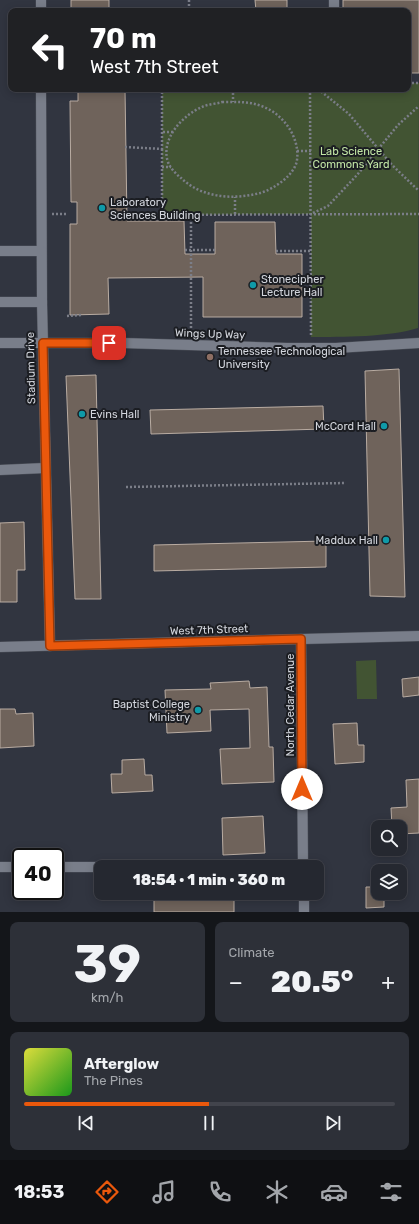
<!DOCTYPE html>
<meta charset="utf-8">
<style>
body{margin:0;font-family:Rubik,sans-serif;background:#2d3038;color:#f1f3f6;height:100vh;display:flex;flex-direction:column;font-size:15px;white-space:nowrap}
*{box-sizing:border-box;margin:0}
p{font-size:13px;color:#a3a6ab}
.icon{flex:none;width:22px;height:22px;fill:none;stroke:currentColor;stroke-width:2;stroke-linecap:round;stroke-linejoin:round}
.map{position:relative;height:912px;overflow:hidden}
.sheet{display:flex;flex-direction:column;gap:10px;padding:10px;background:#14161a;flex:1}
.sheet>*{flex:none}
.hud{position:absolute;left:8px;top:8px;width:403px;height:84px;border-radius:8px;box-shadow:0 2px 10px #0003,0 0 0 1px #42444c;background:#202124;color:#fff;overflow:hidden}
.buttons{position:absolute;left:371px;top:820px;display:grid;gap:8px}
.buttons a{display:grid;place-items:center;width:36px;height:36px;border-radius:8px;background:#252830;box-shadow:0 2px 10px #0003,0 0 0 1px #42444c;font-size:20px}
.speed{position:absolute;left:12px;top:848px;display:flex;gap:8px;font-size:20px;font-weight:700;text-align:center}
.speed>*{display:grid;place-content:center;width:52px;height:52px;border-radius:50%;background:#252830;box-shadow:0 2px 10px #0003,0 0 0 1px #42444c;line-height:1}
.speed .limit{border:2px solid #111;border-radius:6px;background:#fff;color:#111}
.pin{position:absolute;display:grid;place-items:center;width:34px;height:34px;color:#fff;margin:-17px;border-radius:8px;box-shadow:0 2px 6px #0006}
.me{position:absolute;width:44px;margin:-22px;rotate:0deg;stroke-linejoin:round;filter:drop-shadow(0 0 3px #0008)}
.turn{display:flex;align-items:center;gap:14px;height:84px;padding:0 16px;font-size:18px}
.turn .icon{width:52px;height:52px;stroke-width:2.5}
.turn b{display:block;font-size:28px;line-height:34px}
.big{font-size:30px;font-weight:800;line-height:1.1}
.sheet .widget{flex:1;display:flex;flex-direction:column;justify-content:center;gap:6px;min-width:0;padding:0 14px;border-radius:8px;background:#2d3038}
.sheet .dial{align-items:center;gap:0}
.dial b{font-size:52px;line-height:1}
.song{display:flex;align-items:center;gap:12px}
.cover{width:48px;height:48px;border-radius:6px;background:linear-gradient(135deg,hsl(60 70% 55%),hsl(120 70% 35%))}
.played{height:4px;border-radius:2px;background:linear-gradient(90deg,#ea580c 50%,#42444c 50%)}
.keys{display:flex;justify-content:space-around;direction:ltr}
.heat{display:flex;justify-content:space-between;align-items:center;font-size:22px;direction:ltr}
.sheet .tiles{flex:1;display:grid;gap:10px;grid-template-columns:1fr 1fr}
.widget:last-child{grid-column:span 2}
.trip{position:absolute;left:94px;top:860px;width:230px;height:40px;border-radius:8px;background:#252830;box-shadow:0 2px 10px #0003,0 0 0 1px #42444c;font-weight:800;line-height:40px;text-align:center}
.tabs{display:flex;height:64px;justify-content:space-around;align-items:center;background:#0f1013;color:#a3a6ab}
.tabs .icon{width:28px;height:28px}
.tabs .current{color:#ea580c}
.tabs b{font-size:18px;color:#f1f3f6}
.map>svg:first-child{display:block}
.green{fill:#425433}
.building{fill:#6f635b;stroke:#b9aca2}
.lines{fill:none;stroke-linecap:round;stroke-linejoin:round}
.minor-casing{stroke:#4d515a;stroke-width:11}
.path{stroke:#7b7e88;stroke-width:2.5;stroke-dasharray:2 2;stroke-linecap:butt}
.minor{stroke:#797e8a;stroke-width:10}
.route-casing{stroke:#983908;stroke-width:10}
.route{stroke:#ea580c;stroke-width:7}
.culture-dot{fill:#0f9aa8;stroke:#1b1d22;stroke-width:1.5}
.education-dot{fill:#8d6e63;stroke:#1b1d22;stroke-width:1.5}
.labels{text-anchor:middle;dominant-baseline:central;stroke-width:4;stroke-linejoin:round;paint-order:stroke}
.park-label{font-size:11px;fill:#c2e6a5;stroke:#1b1d22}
.poi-label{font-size:11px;fill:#d3d6dd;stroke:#1b1d22;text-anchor:start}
.street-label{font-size:11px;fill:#d3d6dd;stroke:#1b1d22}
</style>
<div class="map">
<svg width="419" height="912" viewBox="0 0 419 912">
<rect width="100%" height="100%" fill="#313540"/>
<g class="green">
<path d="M 408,83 L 419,83 L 418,328 C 390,337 342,337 311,337 L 311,214 L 162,215 L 162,89 L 408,89 Z"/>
<polygon points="376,660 377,699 357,699 356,661"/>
</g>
<g class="building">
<rect x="71" y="0" width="38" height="11"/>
<polygon points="255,0 287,0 287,11 256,11"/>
<polygon points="343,0 419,0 419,73 408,73 408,11 343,11"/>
<polygon points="78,89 125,89 127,221 184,221 185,254 215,254 215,222 275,222 276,254 302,254 302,317 203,317 203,277 108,278 109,314 70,315 70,224 77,224 77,202 71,202 70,101 78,101"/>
<polygon points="399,369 405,597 370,596 365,371"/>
<polygon points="96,375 101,599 75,599 66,376"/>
<polygon points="323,406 324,429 151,434 150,410"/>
<polygon points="24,522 25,570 17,570 17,602 0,602 0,523"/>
<polygon points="326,541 326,567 154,571 154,545"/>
<polygon points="419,677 419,695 403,697 402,679"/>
<polygon points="249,681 250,688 267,687 269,747 273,747 274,782 222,784 220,749 250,748 249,709 210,710 211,731 167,733 165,690 211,689 210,683"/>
<polygon points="0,709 15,709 16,714 33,713 34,746 0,748"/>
<polygon points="357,723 358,745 364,745 364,762 335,764 333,724"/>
<polygon points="144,759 145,775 152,775 153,791 112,793 111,774 122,774 122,760"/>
<polygon points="419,779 419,833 400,834 400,827 392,827 391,808 407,807 406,780"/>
<polygon points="263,816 265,853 223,855 222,818"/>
<polygon points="366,887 378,887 378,893 384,893 384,907 366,908"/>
<polygon points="234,898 234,912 154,912 154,899"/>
</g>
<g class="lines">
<defs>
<g id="minor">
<polyline points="41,0 41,11"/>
<polyline points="334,0 334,11"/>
<polyline points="41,89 42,302 50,646"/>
<polyline points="0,251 41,251"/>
<polyline points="0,302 42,302"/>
<polyline points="0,343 122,343 287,348 336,348 419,343"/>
<polyline points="0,470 45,468"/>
<polyline points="301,639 303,867"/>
<polyline points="0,647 419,636"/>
<polyline points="0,867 21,867"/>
<polyline points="55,867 101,867"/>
<polyline points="304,893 304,912"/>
</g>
</defs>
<use href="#minor" class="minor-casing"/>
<g class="path">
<polyline points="189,0 189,11"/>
<polyline points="408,83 419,83"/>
<polyline points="233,89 233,102"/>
<polyline points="310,89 311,336"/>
<polyline points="318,89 349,114 392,165 419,191"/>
<path d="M 222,102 C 237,102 250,101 264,107 C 284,115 300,138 297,160 C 295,175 274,189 260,193 C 233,200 202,198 181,178 C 176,174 170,168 168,162 C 160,139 183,115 202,107 C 208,104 216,104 222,102 Z"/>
<polyline points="163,132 173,132"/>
<polyline points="125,147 162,149 162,89"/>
<polyline points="162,149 162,215"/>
<polyline points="297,151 311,151"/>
<polyline points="162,167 171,167"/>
<polyline points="313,213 328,206 357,175 398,125 419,106"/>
<polyline points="52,214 67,214"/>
<polyline points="191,214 191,334"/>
<polyline points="235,214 235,197"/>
<polyline points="126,215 419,214"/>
<polyline points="185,250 215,250"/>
<polyline points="276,251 311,251"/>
<polyline points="67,316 81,315"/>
<polyline points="126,487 346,483"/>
</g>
<use href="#minor" class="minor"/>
</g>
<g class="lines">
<defs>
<polyline id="route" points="109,343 43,343 50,646 301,639 302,789"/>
</defs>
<use href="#route" class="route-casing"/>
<use href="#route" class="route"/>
</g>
<g class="culture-dot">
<circle cx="102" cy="208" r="4"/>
<circle cx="253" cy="285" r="4"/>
<circle cx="82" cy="414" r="4"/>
<circle cx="384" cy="426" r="4"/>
<circle cx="386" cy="540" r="4"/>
<circle cx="198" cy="710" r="4"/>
</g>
<circle class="education-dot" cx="210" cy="357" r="4"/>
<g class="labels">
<g class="park-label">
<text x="351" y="151">Lab Science<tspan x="351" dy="13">Commons Yard</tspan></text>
</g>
<g class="poi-label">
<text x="110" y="202">Laboratory<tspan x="110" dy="13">Sciences Building</tspan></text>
<text x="261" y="279">Stonecipher<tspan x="261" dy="13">Lecture Hall</tspan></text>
<text x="218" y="351">Tennessee Technological<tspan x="218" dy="13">University</tspan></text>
<text x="90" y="414">Evins Hall</text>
<text x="376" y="426" text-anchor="end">McCord Hall</text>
<text x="378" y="540" text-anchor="end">Maddux Hall</text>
<text x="190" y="704" text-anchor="end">Baptist College<tspan x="190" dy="13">Ministry</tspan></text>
</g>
<g class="street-label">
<text transform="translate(210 334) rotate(2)">Wings Up Way</text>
<text transform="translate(31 368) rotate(-91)">Stadium Drive</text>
<text transform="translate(209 630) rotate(-2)">West 7th Street</text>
<text transform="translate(290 705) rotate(-90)">North Cedar Avenue</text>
</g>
</g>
</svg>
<div class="buttons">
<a><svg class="icon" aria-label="search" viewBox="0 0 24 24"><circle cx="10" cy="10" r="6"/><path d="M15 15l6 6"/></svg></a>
<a><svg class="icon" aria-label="layers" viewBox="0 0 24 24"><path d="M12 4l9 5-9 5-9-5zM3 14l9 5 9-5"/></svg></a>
</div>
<div class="speed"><div class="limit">40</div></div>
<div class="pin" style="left:109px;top:343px;background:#d93025"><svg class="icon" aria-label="arrive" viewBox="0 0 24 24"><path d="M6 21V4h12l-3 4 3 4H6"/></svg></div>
<svg class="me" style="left:302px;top:789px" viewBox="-20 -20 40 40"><circle r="19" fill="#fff"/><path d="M0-13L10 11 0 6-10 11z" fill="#ea580c"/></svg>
<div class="trip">18:54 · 1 min · 360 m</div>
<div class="hud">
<div class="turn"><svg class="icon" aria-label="left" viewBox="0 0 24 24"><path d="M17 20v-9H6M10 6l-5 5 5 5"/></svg><div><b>70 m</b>West 7th Street</div></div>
</div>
</div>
<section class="sheet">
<div class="tiles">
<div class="widget dial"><b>39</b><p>km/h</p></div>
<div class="widget"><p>Climate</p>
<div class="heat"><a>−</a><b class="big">20.5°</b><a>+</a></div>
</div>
<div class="widget">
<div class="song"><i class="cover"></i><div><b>Afterglow</b><p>The Pines</p></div></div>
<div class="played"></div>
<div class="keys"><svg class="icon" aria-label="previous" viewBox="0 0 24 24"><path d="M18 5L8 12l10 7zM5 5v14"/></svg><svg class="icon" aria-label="pause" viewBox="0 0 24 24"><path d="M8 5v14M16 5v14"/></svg><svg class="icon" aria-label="next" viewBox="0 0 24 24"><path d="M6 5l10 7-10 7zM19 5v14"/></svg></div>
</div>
</div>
</section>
<nav class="tabs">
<b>18:53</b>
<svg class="icon current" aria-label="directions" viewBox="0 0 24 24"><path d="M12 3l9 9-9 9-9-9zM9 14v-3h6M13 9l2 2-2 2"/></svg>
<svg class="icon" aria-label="music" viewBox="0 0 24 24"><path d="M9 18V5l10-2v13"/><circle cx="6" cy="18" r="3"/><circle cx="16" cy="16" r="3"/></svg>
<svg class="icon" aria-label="phone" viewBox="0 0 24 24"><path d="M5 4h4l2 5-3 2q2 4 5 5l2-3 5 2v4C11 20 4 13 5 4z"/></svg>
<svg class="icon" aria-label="climate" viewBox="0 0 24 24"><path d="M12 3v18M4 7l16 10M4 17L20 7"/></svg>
<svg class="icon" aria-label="car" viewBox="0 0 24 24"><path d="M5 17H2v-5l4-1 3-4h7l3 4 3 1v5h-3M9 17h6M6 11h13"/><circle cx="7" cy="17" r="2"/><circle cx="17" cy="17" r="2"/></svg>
<svg class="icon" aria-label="filters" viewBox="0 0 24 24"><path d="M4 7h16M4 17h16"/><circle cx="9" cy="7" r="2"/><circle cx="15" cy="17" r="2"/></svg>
</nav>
